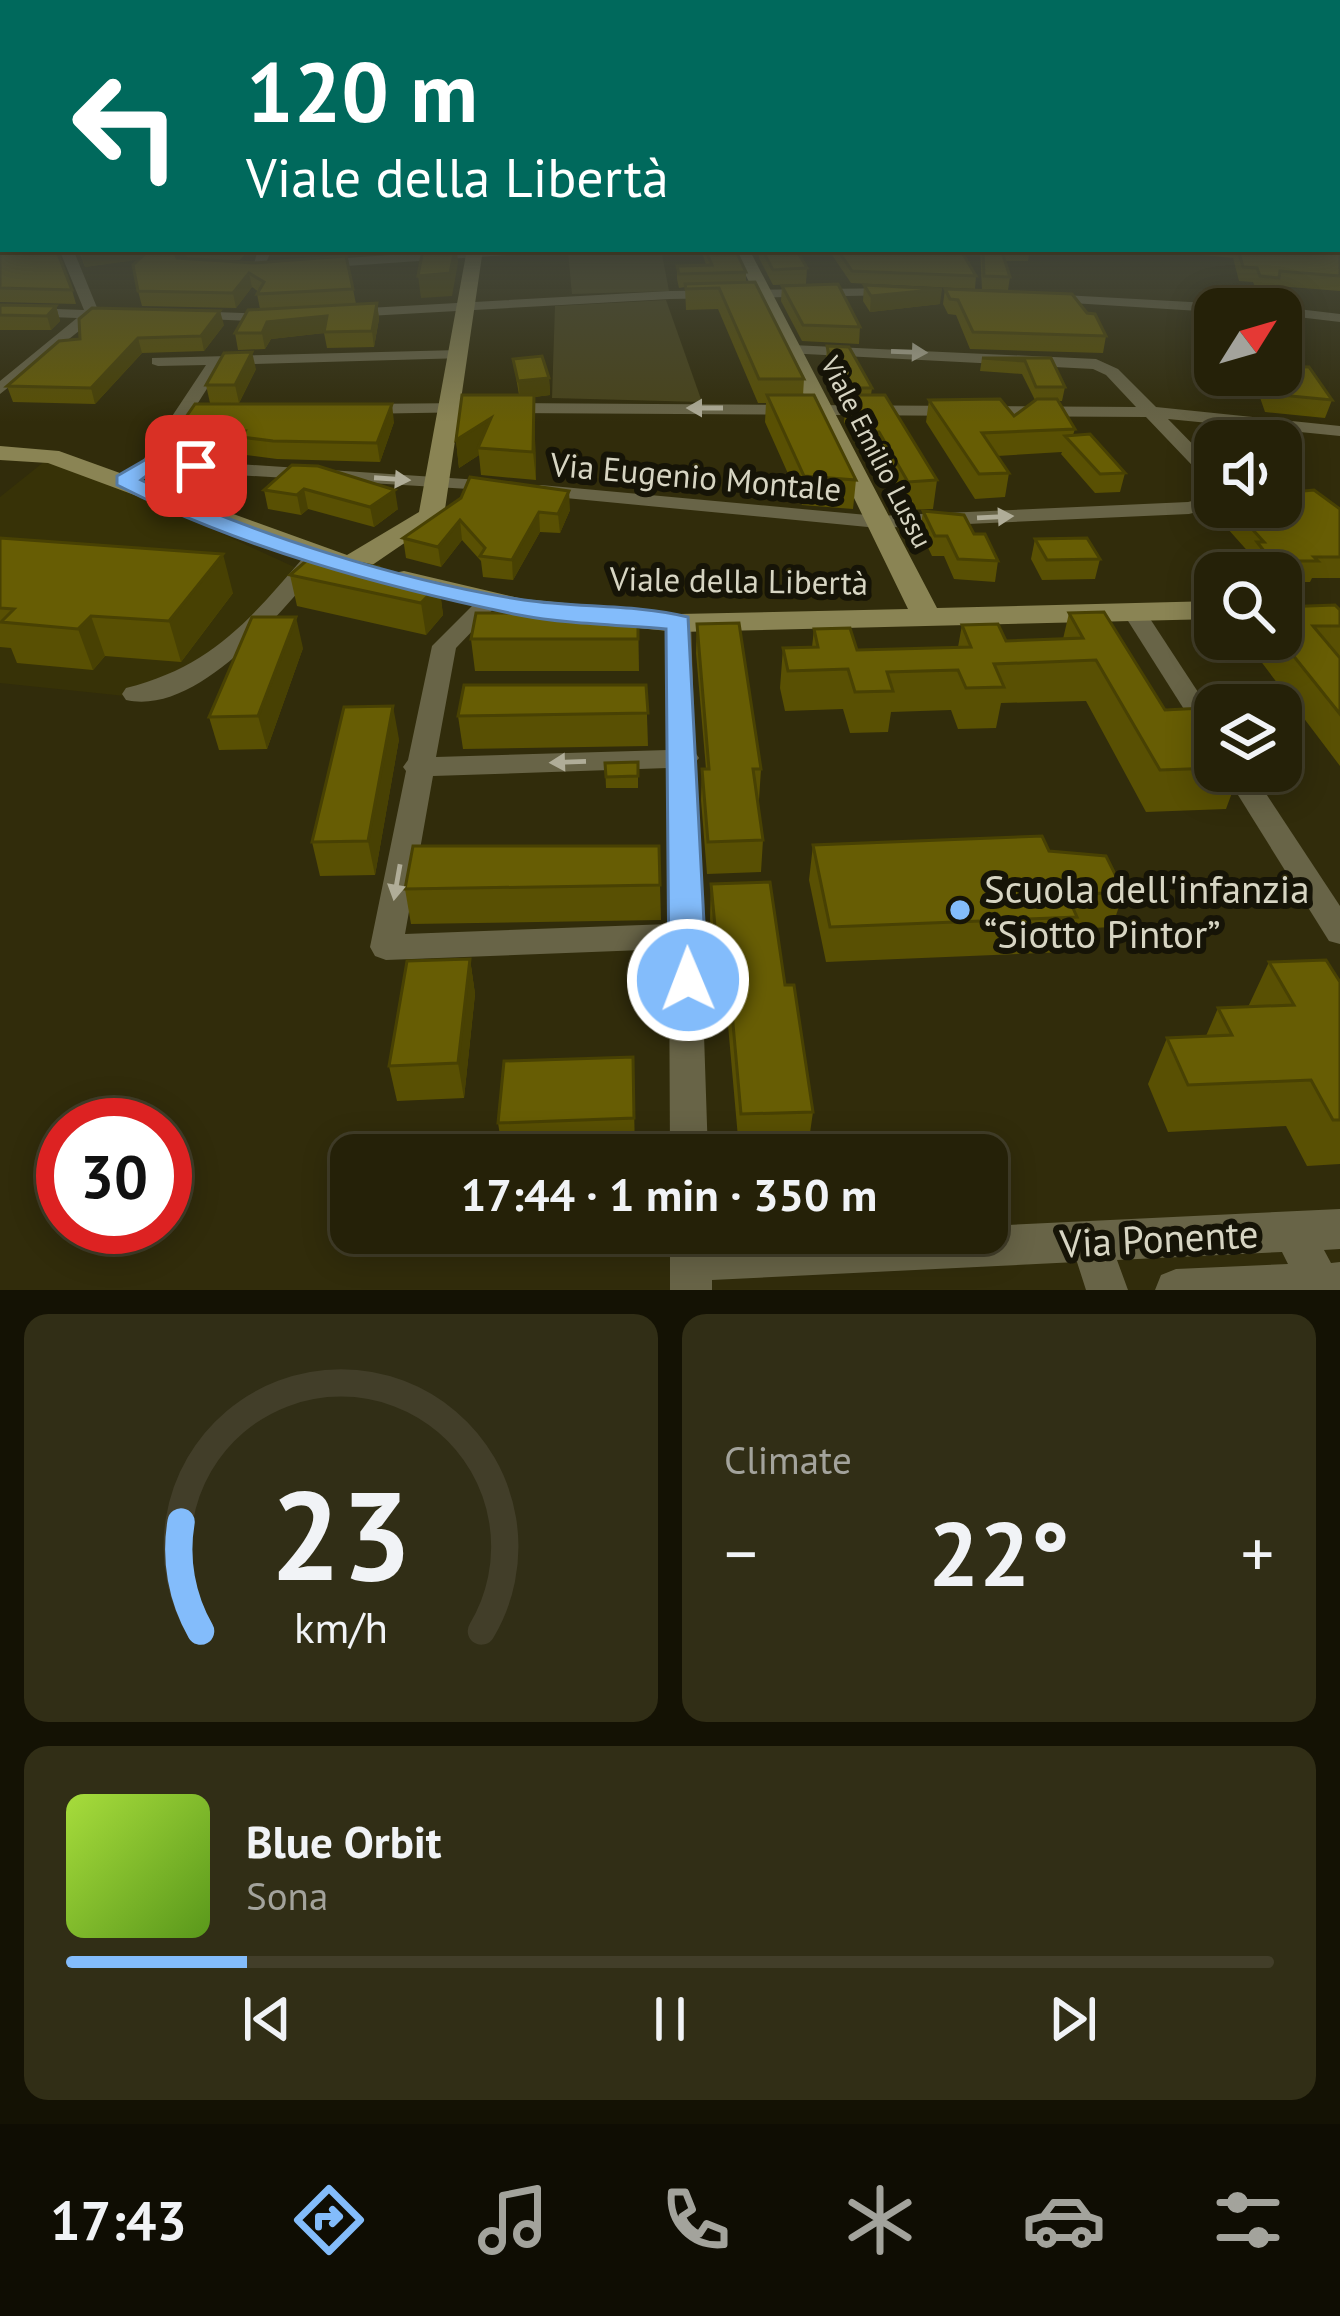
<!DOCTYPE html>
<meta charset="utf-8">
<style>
body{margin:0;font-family:"PT Sans",sans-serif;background:#312e16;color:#f1f3f6;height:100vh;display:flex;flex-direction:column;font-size:45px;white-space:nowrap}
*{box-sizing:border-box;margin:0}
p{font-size:39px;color:#a3a39c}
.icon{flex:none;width:66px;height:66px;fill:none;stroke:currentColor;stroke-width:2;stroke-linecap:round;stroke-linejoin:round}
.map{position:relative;height:1290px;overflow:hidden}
.details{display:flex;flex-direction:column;gap:24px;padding:24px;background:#141204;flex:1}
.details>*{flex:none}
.hud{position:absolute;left:0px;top:0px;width:1341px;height:252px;box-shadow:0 6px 30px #0003,0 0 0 3px #423e29;background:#00695c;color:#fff;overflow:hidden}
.needle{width:78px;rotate:53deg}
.controls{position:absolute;left:1194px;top:288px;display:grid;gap:24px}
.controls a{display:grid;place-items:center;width:108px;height:108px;border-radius:24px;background:#252108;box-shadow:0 6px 30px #0003,0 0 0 3px #423e29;font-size:60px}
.speed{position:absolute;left:36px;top:1098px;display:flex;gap:24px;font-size:60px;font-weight:700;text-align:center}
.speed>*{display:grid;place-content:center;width:156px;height:156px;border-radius:50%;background:#252108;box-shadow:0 6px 30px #0003,0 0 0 3px #423e29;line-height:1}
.speed .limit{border:18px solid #d22;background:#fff;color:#111}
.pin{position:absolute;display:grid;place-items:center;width:102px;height:102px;color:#fff;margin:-51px;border-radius:24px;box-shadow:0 6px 18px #0006}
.me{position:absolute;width:132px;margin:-66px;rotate:359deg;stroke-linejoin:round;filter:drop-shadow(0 0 9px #0008)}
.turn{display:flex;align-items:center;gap:42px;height:252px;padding:0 48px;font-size:54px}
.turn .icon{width:156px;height:156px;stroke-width:2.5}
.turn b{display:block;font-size:84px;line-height:102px}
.big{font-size:90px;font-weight:700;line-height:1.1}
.details .card{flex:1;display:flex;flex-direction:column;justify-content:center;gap:18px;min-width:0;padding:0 42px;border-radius:24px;background:#312e16}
.details .dial{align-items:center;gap:0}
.dial svg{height:312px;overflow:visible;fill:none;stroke:#423e29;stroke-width:7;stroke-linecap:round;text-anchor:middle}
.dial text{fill:#f1f3f6;stroke:none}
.song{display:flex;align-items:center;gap:36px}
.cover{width:144px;height:144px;border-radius:18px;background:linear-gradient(135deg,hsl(80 70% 55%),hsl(90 70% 35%))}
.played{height:12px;border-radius:6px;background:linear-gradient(90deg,#83bcfb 15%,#423e29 15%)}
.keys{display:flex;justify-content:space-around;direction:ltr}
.heat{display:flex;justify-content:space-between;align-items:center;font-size:66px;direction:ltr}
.details .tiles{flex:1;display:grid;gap:24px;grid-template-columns:1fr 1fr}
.card:last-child{grid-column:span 2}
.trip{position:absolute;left:330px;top:1134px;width:678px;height:120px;border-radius:24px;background:#252108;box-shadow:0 6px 30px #0003,0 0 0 3px #423e29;font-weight:700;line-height:120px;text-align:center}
.tabs{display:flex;height:192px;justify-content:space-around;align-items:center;background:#0f0d03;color:#a3a39c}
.tabs .icon{width:84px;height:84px}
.tabs .on{color:#83bcfb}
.tabs b{font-size:54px;color:#f1f3f6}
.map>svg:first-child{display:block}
.built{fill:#373207}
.green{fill:#48431a}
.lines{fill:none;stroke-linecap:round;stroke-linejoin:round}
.street{fill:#686447;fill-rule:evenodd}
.secondary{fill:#8a8454;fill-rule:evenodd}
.wall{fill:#595003}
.shaded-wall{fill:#484103}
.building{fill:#675d04;stroke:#484103;stroke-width:3}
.oneway{fill:#b0ad98}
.route{fill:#83bcfb;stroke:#557aa3;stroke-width:3}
.poi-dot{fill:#83bcfb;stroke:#161407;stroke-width:4.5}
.labels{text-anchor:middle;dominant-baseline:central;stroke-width:12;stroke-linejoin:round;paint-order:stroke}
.far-street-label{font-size:27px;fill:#d7d5c3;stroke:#161407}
.street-label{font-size:33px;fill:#d7d5c3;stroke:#161407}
.near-poi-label{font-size:39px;fill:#d7d5c3;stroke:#161407;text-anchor:start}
.near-street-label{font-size:39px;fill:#d7d5c3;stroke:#161407}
</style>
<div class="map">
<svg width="1340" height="1290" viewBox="0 0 1340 1290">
<rect width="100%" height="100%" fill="#312c0b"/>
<polygon class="built" points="45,461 118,486 303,571 205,666 125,696 0,683 0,497"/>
<g class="green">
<polygon points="661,249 669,291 572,294 568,252"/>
<polygon points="666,300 702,402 552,398 555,306"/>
</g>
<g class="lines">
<g class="street">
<polygon points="59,249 73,249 98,310 118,315 111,319 94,319 0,394 0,381 77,318 0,315 0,307 84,310"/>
<polygon points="258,249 272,249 266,263 282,262 289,266 282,270 252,271"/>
<polygon points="477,249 541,249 534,253 317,268 310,264 317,260"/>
<polygon points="896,288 903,292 901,295 670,299 350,317 343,313 350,309 670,291"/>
<polygon points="1045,294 1245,305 1252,309 1215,312 1040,301 1038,298"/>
<polygon points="1281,307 1340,314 1340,322 1281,315 1281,309 1275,309"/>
<polygon points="188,311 273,314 280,318 273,322 183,318 183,312"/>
<polygon points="792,345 1096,359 1118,369 1156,407 1340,426 1340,436 1168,419 1215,467 1215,484 1208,482 1146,417 503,413 494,408 503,403 1136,407 1106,375 1093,369 786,353 784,350"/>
<polygon points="459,350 465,352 465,358 222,365 196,406 223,406 232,411 223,416 189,417 163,459 495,481 505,487 502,491 154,470 132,484 118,484 115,480 143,460 206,365 158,366 152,364 152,358"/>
<polygon points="469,403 478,408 475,412 359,414 350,409 359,404"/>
<polygon points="541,485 878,516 1188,502 1215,495 1216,507 1189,514 878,528 534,495 534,487"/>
<path d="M 311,556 L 319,558 L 322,563 L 319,568 C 279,614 197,716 126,700 L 122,694 L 126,688 C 210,667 248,622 303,558 Z"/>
<path d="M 491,593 L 502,600 L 456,648 L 436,757 L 668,750 L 667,623 L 679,616 L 691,623 L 695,752 L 699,758 L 695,763 L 708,1155 L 670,1155 L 669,949 L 386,960 L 375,956 L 370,947 L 406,771 L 403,767 L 408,760 L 432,646 L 483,595 ZM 668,768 L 669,924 L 405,934 L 433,776 Z"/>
<polygon points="1135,606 1143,608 1215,718 1215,747 1206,744 1123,613"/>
<polygon points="1223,771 1251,771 1340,906 1340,944 1329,941"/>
<polygon points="1340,1209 1340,1249 1324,1250 1331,1263 1340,1262 1340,1290 1155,1290 1161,1275 1176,1269 1288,1264 1282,1252 1117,1260 1128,1290 1086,1290 1077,1262 712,1280 712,1290 670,1290 670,1233 710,1233 710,1239 846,1233 987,1233 987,1226"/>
</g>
<g class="secondary">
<polygon points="467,249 483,249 444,516 362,572 342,572 48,463 0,460 0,446 59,451 347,555 419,512"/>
<polygon points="733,249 749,249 937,608 1215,601 1215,619 679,632 523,617 394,585 390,579 394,573 404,571 523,599 679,614 908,609"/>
</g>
</g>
<g class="wall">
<polygon points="0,241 72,290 76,304 0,302"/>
<polygon points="1340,247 1340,291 1277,286 1275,292 1256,290 1253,282 1239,281 1233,258 1144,249 1338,249"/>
<polygon points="78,249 244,249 245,254 240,260 209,260 353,289 356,304 260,309 257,294 259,292 252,287 236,308 142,306 138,291 139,259 85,267"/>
<polygon points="701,249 735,249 746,272 746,282 804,379 803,395 856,480 853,509 802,505 765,422 766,403 758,403 718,309 686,310 685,287 679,288 677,279 677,266 706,265"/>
<polygon points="759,249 796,249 807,268 806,284 773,285 759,258"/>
<polygon points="828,249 960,249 976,276 975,289 851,283"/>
<polygon points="980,249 1030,249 1028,261 1005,261 1010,277 1008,290 982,289"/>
<polygon points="864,285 940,304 870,312 863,301"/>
<polygon points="782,286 860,327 859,344 802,341 781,301"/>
<polygon points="945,289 1106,336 1103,353 970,349 956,315 948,314 943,304"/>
<polygon points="377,303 379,319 374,347 327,348 324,333 271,339 265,349 238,350 235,333"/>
<polygon points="0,305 56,306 60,321 51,330 0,330"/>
<polygon points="224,325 204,351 142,353 95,404 13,402 7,386 59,341"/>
<polygon points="827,346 872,388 871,395 937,480 933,509 904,510 875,459 864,460 844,422 846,403 844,403 835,369 829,373 826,360"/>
<polygon points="982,358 1051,358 1065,387 1062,401 1058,401 1075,429 1073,435 1125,473 1120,492 1095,493 1061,454 1062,452 997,456 1009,473 1005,497 975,499 926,422 929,400 1014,416 1035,400 1022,374 980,371"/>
<polygon points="513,359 549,378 550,395 534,397 536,480 481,475 479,455 459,468 456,440 519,395"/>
<polygon points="256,369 239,403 210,403 206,385"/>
<polygon points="1258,375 1281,375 1332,400 1325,418 1265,412 1255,383"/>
<polygon points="394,422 380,462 277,459 246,455 244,449 182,449 177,430"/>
<polygon points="292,465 398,509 374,527 308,509 301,515 268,509 264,490"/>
<polygon points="461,498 570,510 560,533 540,532 513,580 483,577 481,561 462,540 441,567 406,558 403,538"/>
<polygon points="1222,507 1340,509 1340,578 1312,578 1310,582 1281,582 1281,573 1258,573 1250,562 1252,556 1219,519"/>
<polygon points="923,511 974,534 998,561 995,582 954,579 944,556 932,556 920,531"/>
<polygon points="0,538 233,593 181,662 105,656 93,670 17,663 11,648 0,647"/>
<polygon points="1035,539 1100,559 1095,579 1042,580 1031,559"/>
<polygon points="378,567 379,572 439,584 443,615 426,635 297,606 290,575"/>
<polygon points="1340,610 1340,766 1244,639 1281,639"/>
<polygon points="638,613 639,671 475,671 471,639"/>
<polygon points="1069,613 1165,710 1215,726 1215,771 1240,771 1226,809 1146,812 1086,701 1001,703 996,728 958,729 951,710 891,712 888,732 850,733 843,709 785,711 780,688 783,648 812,647 814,629 857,650 958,647 962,625 1006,641 1063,639"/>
<polygon points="697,624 761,769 759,800 758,800 763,840 761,872 707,874 701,800 702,769 706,769 696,653"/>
<polygon points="303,648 267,749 219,750 209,717"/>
<polygon points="646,685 648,746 463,749 458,716"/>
<polygon points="399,739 375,875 320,876 312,842"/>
<polygon points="638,762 638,788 606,788 605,763"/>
<polygon points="813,845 1049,851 1124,892 1112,927 1073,929 1066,952 826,962 809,880"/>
<polygon points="659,846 661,920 411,924 405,889"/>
<polygon points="711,884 785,985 813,1112 808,1147 739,1149 728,1025 719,1025 710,919"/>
<polygon points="470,959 475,994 464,1098 397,1101 389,1066"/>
<polygon points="1269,962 1340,982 1340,1164 1307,1166 1286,1126 1168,1132 1148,1084 1167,1038 1206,1036 1218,1008 1248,1007"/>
<polygon points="633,1057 635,1153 503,1155 498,1123"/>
</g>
<g class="shaded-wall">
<polygon points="111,249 157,249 159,257 85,267 81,253"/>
<polygon points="181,249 185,249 188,260 179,266 175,253"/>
<polygon points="455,249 457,249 458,263 452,296 421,298 418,276"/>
<polygon points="249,273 252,287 236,308 233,293"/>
<polygon points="942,289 940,304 870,312 871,296"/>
<polygon points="377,303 379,319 374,347 372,331"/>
<polygon points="56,306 60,321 51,330 47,316"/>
<polygon points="220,311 224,325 204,351 201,336"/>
<polygon points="327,316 324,333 271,339 265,349 262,333 267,322"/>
<polygon points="138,338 142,353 95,404 91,388"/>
<polygon points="252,352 256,369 239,403 235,385"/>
<polygon points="837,355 835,369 829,373 830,359"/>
<polygon points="549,378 550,395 534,397 536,480 533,452 520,398 518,381"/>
<polygon points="392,404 394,422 380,462 377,443"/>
<polygon points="491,418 478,448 479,455 459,468 456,440"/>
<polygon points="304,489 308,509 301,515 297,495"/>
<polygon points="395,490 398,509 374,527 370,507"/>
<polygon points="569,491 570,510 560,533 558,514"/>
<polygon points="539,512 540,532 513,580 512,560"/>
<polygon points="460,520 462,540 441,567 438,547"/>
<polygon points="223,554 233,593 181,662 169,621"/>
<polygon points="439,584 443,615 426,635 421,603"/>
<polygon points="91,616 105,656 93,670 78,629"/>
<polygon points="296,617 303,648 267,749 258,716"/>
<polygon points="393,706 399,739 375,875 368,841"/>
<polygon points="470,959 475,994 464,1098 458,1063"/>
</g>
<g class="building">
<polygon points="0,241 3,241 3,249 56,249 72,290 0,288"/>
<polygon points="1338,247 1340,247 1340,276 1280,271 1279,278 1260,276 1257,268 1243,267 1238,249 1338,249"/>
<polygon points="80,249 111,249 81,253"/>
<polygon points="150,249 181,249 175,253 177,258 254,263 346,256 353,289 257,294 264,282 249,273 233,293 138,291 133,265"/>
<polygon points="423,249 455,249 450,273 418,276"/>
<polygon points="705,249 735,249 746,272 679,274 677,266 712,265"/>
<polygon points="762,249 796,249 807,268 773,270"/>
<polygon points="837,249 960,249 976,276 852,271"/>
<polygon points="983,249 1001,249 1010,277 984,276"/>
<polygon points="755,282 804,379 759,379 719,288 686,289 685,284"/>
<polygon points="838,284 860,327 803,325 782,286"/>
<polygon points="864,285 942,289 871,296"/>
<polygon points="945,289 1072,294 1087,313 1095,314 1106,336 973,332 958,300 950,299"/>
<polygon points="377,303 372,331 324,332 327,316 267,322 262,333 235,333 248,310"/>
<polygon points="0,305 56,306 47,316 0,315"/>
<polygon points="92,308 220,311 201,336 138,338 91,388 7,386 59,341 80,339 79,319"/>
<polygon points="827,346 849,347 872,388 845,388 837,355 830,359"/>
<polygon points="252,352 235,385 206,385 224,353"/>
<polygon points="542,356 549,378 518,381 513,359"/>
<polygon points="982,358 1051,358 1065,387 1036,387 1025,361"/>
<polygon points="1281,366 1309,367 1332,400 1270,394 1264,375 1281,375"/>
<polygon points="462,395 534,395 533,452 478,448 491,418 456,440"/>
<polygon points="767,395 814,395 856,480 804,476"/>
<polygon points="847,395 885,395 937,480 908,482 879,432 867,432"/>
<polygon points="1000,399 1014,416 1037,399 1057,399 1075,429 982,433 1009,473 979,474 929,400"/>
<polygon points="195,404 392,404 377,443 273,441 241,437 245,431 177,430"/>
<polygon points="1090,434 1125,473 1100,474 1065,436"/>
<polygon points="292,465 318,466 395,490 370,507 304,489 297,495 264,490"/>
<polygon points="470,477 569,491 558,514 539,512 512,560 480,556 485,548 460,520 438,547 403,538 461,498"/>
<polygon points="1314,490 1340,509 1340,557 1314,557 1318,561 1272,561 1257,542 1264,542 1232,507 1281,507 1281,493"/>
<polygon points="923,511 964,515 974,534 985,534 998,561 958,559 947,536 935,536"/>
<polygon points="0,538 223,554 169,621 91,616 78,629 1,622 14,609 0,608"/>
<polygon points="1087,538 1100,559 1047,560 1035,539"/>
<polygon points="314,554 378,567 374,571 439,584 421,603 290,575"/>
<polygon points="1335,605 1340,610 1340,626 1313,626 1340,658 1340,714 1280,639 1281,607"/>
<polygon points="1104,612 1165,710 1203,708 1215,726 1215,768 1160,770 1096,660 994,664 1004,687 966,688 958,670 887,672 893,691 855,692 848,669 788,671 783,648 818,647 814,629 850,628 857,650 971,647 962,625 998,624 1006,641 1083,638 1069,613"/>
<polygon points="476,613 638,613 638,639 471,639"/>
<polygon points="252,617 296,617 258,716 209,717"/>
<polygon points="739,623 761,769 753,769 763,840 708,842 702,769 709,769 697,624"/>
<polygon points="464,685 646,685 648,713 458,716"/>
<polygon points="393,706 368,841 312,842 344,707"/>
<polygon points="638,762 638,776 606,777 605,763"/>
<polygon points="1042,836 1049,851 1106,856 1124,892 1067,895 1077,917 830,927 813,845"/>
<polygon points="413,846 659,846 660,885 405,889"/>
<polygon points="770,882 785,985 794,985 813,1112 741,1114 730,990 721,990 711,884"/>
<polygon points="470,959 458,1063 389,1066 407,961"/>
<polygon points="1326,960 1340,982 1340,1120 1333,1120 1311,1080 1188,1085 1167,1038 1232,1035 1218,1008 1294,1005 1269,962"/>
<polygon points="633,1057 634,1118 498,1123 504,1061"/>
</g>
<defs><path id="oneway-solid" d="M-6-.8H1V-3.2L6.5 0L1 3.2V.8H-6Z" transform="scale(3)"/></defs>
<g class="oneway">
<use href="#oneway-solid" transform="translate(909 352) rotate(2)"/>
<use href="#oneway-solid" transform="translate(705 408) rotate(180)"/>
<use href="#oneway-solid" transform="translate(392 479) rotate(4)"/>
<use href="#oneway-solid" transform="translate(995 517) rotate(-3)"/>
<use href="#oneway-solid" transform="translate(568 762) rotate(178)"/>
<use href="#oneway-solid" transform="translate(397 882) rotate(100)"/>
</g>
<linearGradient id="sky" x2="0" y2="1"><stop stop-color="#1b1806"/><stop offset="0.57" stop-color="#484b3f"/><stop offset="1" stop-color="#484b3f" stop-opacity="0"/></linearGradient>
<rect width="1340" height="422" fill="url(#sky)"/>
<path class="route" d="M 150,457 L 204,462 L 204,471 L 154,470 L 141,480 C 247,533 406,582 524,600 C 578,608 635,604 688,617 L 707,980 L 701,991 L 688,995 L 675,991 L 669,980 L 666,629 C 618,625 566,624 519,615 C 384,587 240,548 117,485 L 117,476 Z"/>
<circle class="poi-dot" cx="960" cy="910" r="12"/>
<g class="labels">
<g class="far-street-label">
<text transform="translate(877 452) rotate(63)">Viale Emilio Lussu</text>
</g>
<g class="street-label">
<text transform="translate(696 476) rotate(5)">Via Eugenio Montale</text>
<text transform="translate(739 580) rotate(1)">Viale della Libertà</text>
</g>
<g class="near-poi-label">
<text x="984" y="888">Scuola dell'infanzia<tspan x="984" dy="45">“Siotto Pintor”</tspan></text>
</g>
<g class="near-street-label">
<text transform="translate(1159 1238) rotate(-3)">Via Ponente</text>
</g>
</g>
</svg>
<div class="controls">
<a><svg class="needle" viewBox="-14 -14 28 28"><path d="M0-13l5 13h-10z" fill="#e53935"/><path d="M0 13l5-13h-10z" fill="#a3a39c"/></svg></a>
<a><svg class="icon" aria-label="sound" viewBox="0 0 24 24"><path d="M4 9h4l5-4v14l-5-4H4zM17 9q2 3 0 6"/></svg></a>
<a><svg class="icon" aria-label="search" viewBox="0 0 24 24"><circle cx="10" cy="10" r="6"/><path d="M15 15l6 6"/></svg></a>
<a><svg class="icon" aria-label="layers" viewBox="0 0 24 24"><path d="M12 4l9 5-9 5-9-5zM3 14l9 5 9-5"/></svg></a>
</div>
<div class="speed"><div class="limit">30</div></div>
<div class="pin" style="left:196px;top:466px;background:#d93025"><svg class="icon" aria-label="arrive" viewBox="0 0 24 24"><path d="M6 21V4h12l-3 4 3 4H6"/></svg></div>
<svg class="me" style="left:688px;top:980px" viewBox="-20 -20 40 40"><circle r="17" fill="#83bcfb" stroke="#fff" stroke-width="3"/><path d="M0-11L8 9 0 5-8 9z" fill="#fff"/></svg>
<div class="trip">17:44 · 1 min · 350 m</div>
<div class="hud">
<div class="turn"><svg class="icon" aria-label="left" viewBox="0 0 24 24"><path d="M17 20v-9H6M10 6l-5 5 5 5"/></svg><div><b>120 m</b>Viale della Libertà</div></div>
</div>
</div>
<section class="details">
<div class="tiles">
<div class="card dial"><svg viewBox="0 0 100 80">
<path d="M14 69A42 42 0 1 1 86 69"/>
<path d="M14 69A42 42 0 0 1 9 41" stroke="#83bcfb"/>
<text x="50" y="56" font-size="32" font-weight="700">23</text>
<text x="50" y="72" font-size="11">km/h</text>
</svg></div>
<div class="card"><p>Climate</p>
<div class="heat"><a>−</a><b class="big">22°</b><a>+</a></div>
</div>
<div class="card">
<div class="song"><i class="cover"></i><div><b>Blue Orbit</b><p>Sona</p></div></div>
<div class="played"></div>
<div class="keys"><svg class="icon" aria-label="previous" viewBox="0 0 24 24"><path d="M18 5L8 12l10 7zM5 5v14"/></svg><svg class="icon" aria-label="pause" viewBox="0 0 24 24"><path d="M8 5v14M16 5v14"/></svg><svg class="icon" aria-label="next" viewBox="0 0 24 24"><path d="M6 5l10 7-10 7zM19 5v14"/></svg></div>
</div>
</div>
</section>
<nav class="tabs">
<b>17:43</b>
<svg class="icon on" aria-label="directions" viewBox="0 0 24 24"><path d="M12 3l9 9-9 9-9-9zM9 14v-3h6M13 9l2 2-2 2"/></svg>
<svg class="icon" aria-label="music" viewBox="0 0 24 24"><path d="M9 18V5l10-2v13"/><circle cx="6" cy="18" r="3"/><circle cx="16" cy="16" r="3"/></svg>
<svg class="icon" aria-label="phone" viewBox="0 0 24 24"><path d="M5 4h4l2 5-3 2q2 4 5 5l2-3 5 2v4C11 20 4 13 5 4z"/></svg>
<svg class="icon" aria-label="climate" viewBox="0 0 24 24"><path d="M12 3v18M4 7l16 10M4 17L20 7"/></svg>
<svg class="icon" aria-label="car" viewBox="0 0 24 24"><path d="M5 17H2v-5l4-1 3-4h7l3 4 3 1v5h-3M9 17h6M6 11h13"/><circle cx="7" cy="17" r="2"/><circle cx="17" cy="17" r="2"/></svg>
<svg class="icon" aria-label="filters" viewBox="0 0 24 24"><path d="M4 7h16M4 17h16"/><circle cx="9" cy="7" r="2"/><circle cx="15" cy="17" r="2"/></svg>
</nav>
